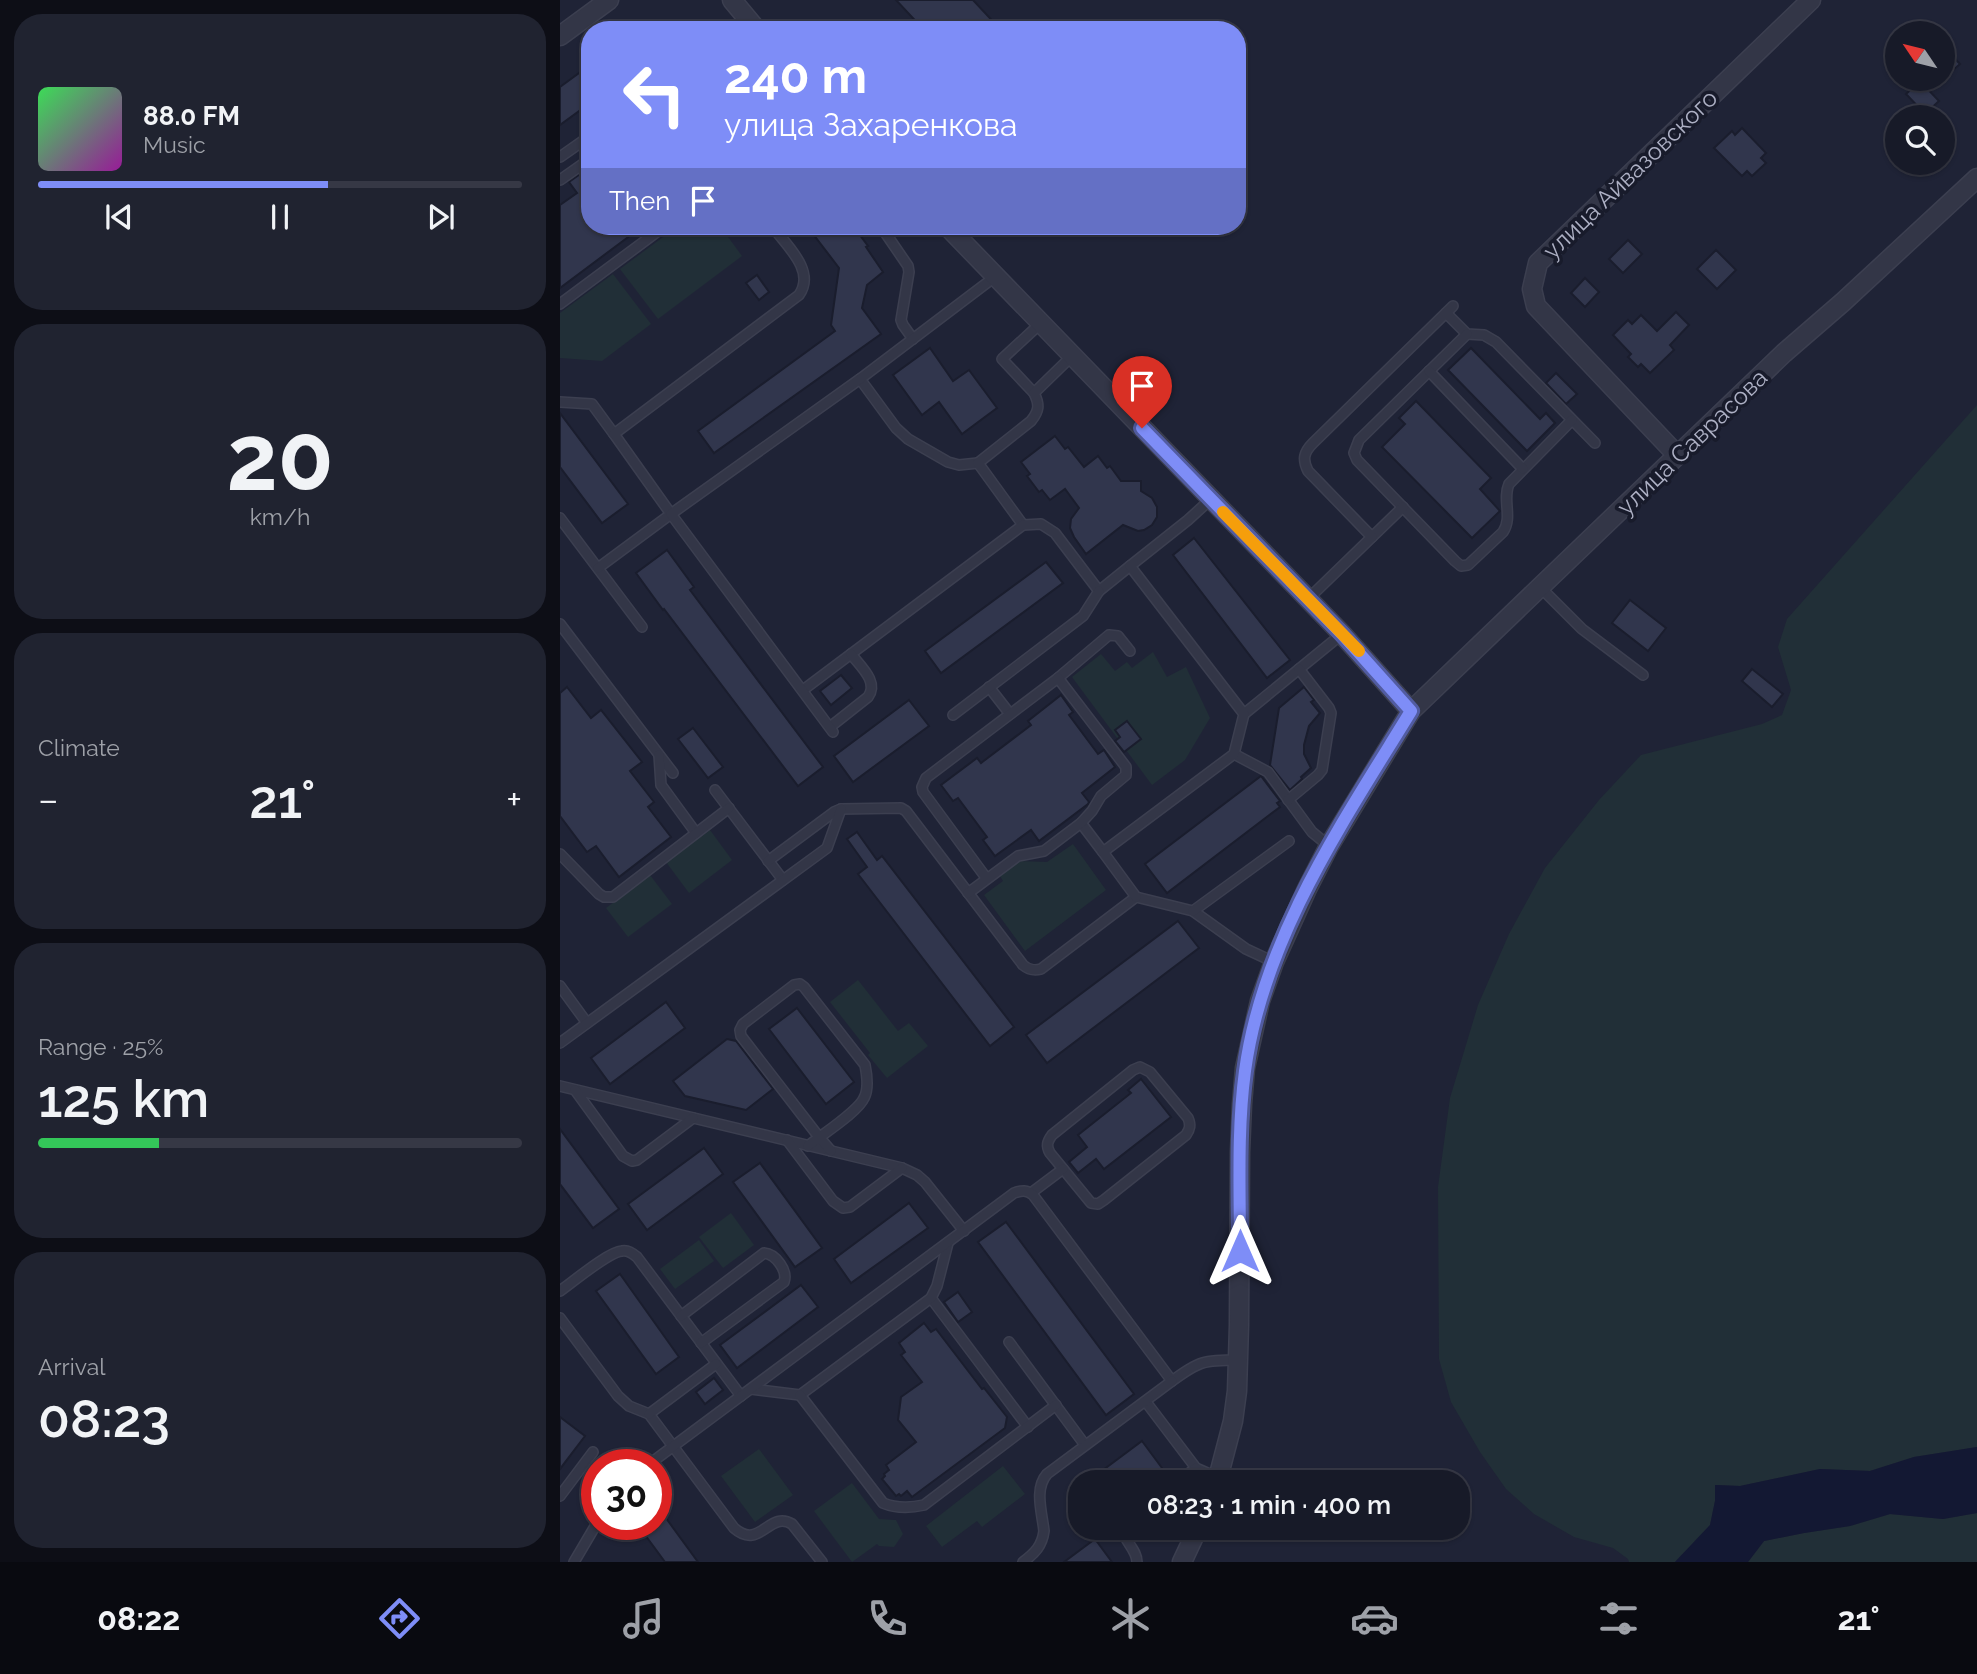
<!DOCTYPE html>
<meta charset="utf-8">
<style>
body{margin:0;font-family:Raleway,sans-serif;background:#202330;color:#f1f3f6;height:100vh;display:flex;flex-direction:column;font-size:26px;white-space:nowrap}
*{box-sizing:border-box;margin:0}
p{font-size:23px;color:#9ea1a8}
.icon{flex:none;width:38px;height:38px;fill:none;stroke:currentColor;stroke-width:2;stroke-linecap:round;stroke-linejoin:round}
.map{position:relative;flex:1;overflow:hidden}
.drawer{display:flex;flex-direction:column;gap:14px;padding:14px;background:#0d0e16;width:560px}
.drawer>*{flex:none}
.hud{position:absolute;left:21px;top:21px;width:665px;height:214px;border-radius:28px;box-shadow:0 2px 5px #0004,0 0 0 2px #363845;background:#7e8df7;color:#fff;overflow:hidden}
.needle{width:46px;rotate:305deg}
.buttons{position:absolute;left:1325px;top:21px;display:grid;gap:14px}
.buttons a{display:grid;place-items:center;width:70px;height:70px;border-radius:50%;background:#171a28;box-shadow:0 2px 5px #0004,0 0 0 2px #363845;font-size:35px}
.speed{position:absolute;left:21px;top:1449px;display:flex;gap:14px;font-size:35px;font-weight:700;text-align:center}
.speed>*{display:grid;place-content:center;width:91px;height:91px;border-radius:50%;background:#171a28;box-shadow:0 2px 5px #0004,0 0 0 2px #363845;line-height:1}
.speed .limit{border:10px solid #d22;background:#fff;color:#111}
.pin{position:absolute;display:grid;place-items:center;width:60px;height:60px;color:#fff;margin:-72px -30px;border-radius:50% 50% 50% 0;rotate:-45deg;box-shadow:0 0 7px #0007}
.pin .icon{rotate:45deg}
.me{position:absolute;width:77px;margin:-38px;rotate:0deg;stroke-linejoin:round;filter:drop-shadow(0 0 5px #0008)}
.turn{display:flex;align-items:center;gap:24px;height:147px;padding:0 28px;font-size:32px}
.turn .icon{width:91px;height:91px;stroke-width:2.5}
.turn b{display:block;font-size:49px;line-height:60px}
.then{display:flex;align-items:center;height:66px;padding:0 28px;background:#0003;gap:14px;font-size:26px}
.big{font-size:52px;font-weight:600;line-height:1.1}
.drawer .widget{flex:1;display:flex;flex-direction:column;justify-content:center;gap:10px;min-width:0;padding:0 24px;border-radius:28px;background:#202330}
.drawer .dial{align-items:center;gap:0}
.dial b{font-size:91px;line-height:1}
.song{display:flex;align-items:center;gap:21px}
.cover{width:84px;height:84px;border-radius:10px;background:linear-gradient(135deg,hsl(130 70% 55%),hsl(300 70% 35%))}
.played{height:7px;border-radius:4px;background:linear-gradient(90deg,#7e8df7 60%,#363845 60%)}
.keys{display:flex;justify-content:space-around;direction:ltr}
.heat{display:flex;justify-content:space-between;align-items:center;font-size:38px;direction:ltr}
.charge{height:10px;border-radius:5px;background:linear-gradient(90deg,#34c759 25%,#363845 0)}
.trip{position:absolute;left:508px;top:1470px;width:402px;height:70px;border-radius:28px;background:#171a28;box-shadow:0 2px 5px #0004,0 0 0 2px #363845;font-weight:600;line-height:70px;text-align:center}
.tabs{display:flex;height:112px;justify-content:space-around;align-items:center;background:#090a10;color:#9ea1a8}
.tabs .icon{width:49px;height:49px}
.tabs .current{color:#7e8df7}
.tabs b{font-size:32px;color:#f1f3f6}
main{display:flex;flex:1;min-height:0}
.map>svg:first-child{display:block}
.green{fill:#212f37}
.water{fill:#131833}
.building{fill:#31364d;stroke:#1a1d2d;stroke-width:2}
.lines{fill:none;stroke-linecap:round;stroke-linejoin:round}
.service-casing{stroke:#3c3f50;stroke-width:12}
.minor-casing{stroke:#3c3f50;stroke-width:21}
.service{stroke:#333647;stroke-width:9}
.minor{stroke:#333647;stroke-width:18}
.route-casing{stroke:#525ca1;stroke-width:18}
.route{stroke:#7e8df7;stroke-width:12}
.slow{stroke:#f59e0b;stroke-width:12}
.labels{text-anchor:middle;dominant-baseline:central;stroke-width:7;stroke-linejoin:round;paint-order:stroke}
.street-label{font-size:24px;fill:#adb0c4;stroke:#181b2b}
</style>
<main>
<section class="drawer">
<div class="widget">
<div class="song"><i class="cover"></i><div><b>88.0 FM</b><p>Music</p></div></div>
<div class="played"></div>
<div class="keys"><svg class="icon" aria-label="previous" viewBox="0 0 24 24"><path d="M18 5L8 12l10 7zM5 5v14"/></svg><svg class="icon" aria-label="pause" viewBox="0 0 24 24"><path d="M8 5v14M16 5v14"/></svg><svg class="icon" aria-label="next" viewBox="0 0 24 24"><path d="M6 5l10 7-10 7zM19 5v14"/></svg></div>
</div>
<div class="widget dial"><b>20</b><p>km/h</p></div>
<div class="widget"><p>Climate</p>
<div class="heat"><a>−</a><b class="big">21°</b><a>+</a></div>
</div>
<div class="widget"><p>Range · 25%</p><b class="big">125 km</b><div class="charge"></div></div>
<div class="widget"><p>Arrival</p><b class="big">08:23</b></div>
</section>
<div class="map">
<svg width="1417" height="1562" viewBox="0 0 1417 1562">
<rect width="100%" height="100%" fill="#1f2336"/>
<g class="green">
<polygon points="118,226 160,226 182,256 98,319 60,269"/>
<polygon points="53,274 91,324 42,361 0,358 0,313"/>
<polygon points="1417,405 1417,1447 1354,1457 1310,1471 1260,1469 1180,1486 1156,1485 1155,1501 1150,1525 1115,1562 1069,1562 1068,1559 1053,1548 1014,1537 974,1514 946,1489 920,1452 891,1402 879,1359 878,1187 890,1098 918,1005 949,934 985,868 1039,800 1081,755 1202,724 1222,715 1231,690 1218,647 1227,619"/>
<polygon points="593,652 607,677 626,667 650,718 625,760 592,785 512,677 541,654 555,671 567,662 572,668"/>
<polygon points="150,830 172,860 129,893 106,862"/>
<polygon points="513,844 546,890 465,951 424,895 443,881 440,876 459,861 487,862"/>
<polygon points="90,875 112,904 68,937 46,908"/>
<polygon points="298,980 338,1031 349,1023 368,1046 327,1078 308,1055 310,1053 270,1002"/>
<polygon points="171,1213 194,1245 163,1268 139,1237"/>
<polygon points="139,1240 154,1261 115,1289 100,1269"/>
<polygon points="199,1449 233,1495 195,1522 161,1476"/>
<polygon points="443,1466 465,1494 422,1527 417,1521 382,1547 366,1526"/>
<polygon points="292,1483 319,1519 336,1520 343,1534 334,1547 319,1546 317,1544 292,1562 254,1511"/>
<polygon points="1417,1513 1417,1562 1188,1562 1204,1541 1244,1533 1290,1526 1330,1514 1383,1519"/>
</g>
<polygon class="water" points="1417,1447 1417,1513 1383,1519 1330,1514 1290,1526 1244,1533 1204,1541 1188,1562 1115,1562 1150,1525 1155,1501 1155,1485 1180,1486 1260,1469 1310,1471 1354,1457"/>
<g class="building">
<polygon points="336,0 413,0 441,30 364,30"/>
<polygon points="1382,45 1400,64 1382,80"/>
<polygon points="30,65 30,103 0,125 0,87"/>
<polygon points="1360,81 1379,101 1365,114 1346,94"/>
<polygon points="1182,128 1206,153 1201,158 1206,163 1192,176 1187,171 1182,176 1154,148 1172,131 1175,135"/>
<polygon points="23,172 30,181 30,226 83,226 0,288 0,205 17,193 9,182"/>
<polygon points="247,226 293,226 308,246 306,247 323,272 307,285 302,308 321,334 154,453 138,431 275,331 271,325 279,268"/>
<polygon points="1068,240 1082,254 1063,273 1049,259"/>
<polygon points="1156,250 1176,270 1157,289 1137,269"/>
<polygon points="197,275 209,292 199,300 186,283"/>
<polygon points="1025,278 1039,292 1025,307 1011,293"/>
<polygon points="1116,312 1129,325 1110,345 1114,350 1090,373 1081,364 1078,367 1068,357 1071,354 1053,335 1068,320 1072,324 1081,315 1097,331"/>
<polygon points="370,348 393,381 409,370 437,408 402,434 379,402 362,415 333,375"/>
<polygon points="911,348 980,419 986,413 995,423 967,451 888,370"/>
<polygon points="996,373 1017,394 1006,404 986,383"/>
<polygon points="856,401 931,478 920,489 940,511 912,538 822,447 845,424 839,418"/>
<polygon points="0,413 68,504 42,523 0,467"/>
<polygon points="495,436 505,449 508,447 524,467 538,456 547,468 550,466 561,481 581,481 581,491 592,498 597,507 597,517 592,525 584,530 578,531 563,525 526,554 514,537 510,528 511,519 519,508 505,489 490,500 482,490 479,492 467,476 470,474 461,462"/>
<polygon points="634,538 730,660 707,678 613,555"/>
<polygon points="107,550 134,587 130,590 263,767 238,786 104,609 103,610 76,573"/>
<polygon points="486,562 503,583 381,673 365,651"/>
<polygon points="1070,600 1106,628 1088,651 1052,623"/>
<polygon points="1192,669 1223,694 1212,707 1182,681"/>
<polygon points="281,675 292,688 271,705 260,691"/>
<polygon points="7,687 31,718 41,710 82,762 70,771 94,802 88,807 111,837 59,877 36,846 27,852 0,816 0,693"/>
<polygon points="744,687 754,700 751,702 760,713 749,726 744,745 744,754 751,768 741,777 742,779 730,790 710,765 719,708"/>
<polygon points="501,695 513,712 509,715 538,754 544,750 555,767 522,793 529,802 528,804 479,841 471,830 435,856 423,840 427,837 398,798 393,801 381,785 417,758 421,763 471,725 468,721"/>
<polygon points="349,700 369,726 293,782 274,756"/>
<polygon points="567,721 581,739 564,752 555,741 560,737 555,730"/>
<polygon points="133,728 163,767 148,778 118,739"/>
<polygon points="701,776 720,801 717,803 720,807 607,893 585,864"/>
<polygon points="297,832 317,860 322,856 454,1027 430,1046 298,874 307,867 287,839"/>
<polygon points="618,921 639,948 487,1063 466,1035"/>
<polygon points="106,1002 125,1028 50,1084 31,1058"/>
<polygon points="237,1008 294,1082 266,1104 209,1029"/>
<polygon points="167,1039 176,1041 213,1089 186,1110 125,1096 113,1081"/>
<polygon points="581,1079 611,1117 544,1169 536,1159 518,1173 509,1162 527,1147 518,1135 571,1093 568,1090"/>
<polygon points="0,1129 59,1209 33,1228 0,1184"/>
<polygon points="144,1148 163,1174 87,1230 68,1204"/>
<polygon points="200,1163 262,1248 235,1267 173,1182"/>
<polygon points="349,1203 368,1228 291,1283 274,1259"/>
<polygon points="446,1222 574,1394 546,1415 418,1242"/>
<polygon points="60,1274 119,1357 96,1374 36,1291"/>
<polygon points="241,1285 258,1307 177,1368 160,1345"/>
<polygon points="398,1292 412,1312 398,1322 384,1302"/>
<polygon points="364,1323 371,1332 376,1329 422,1389 424,1388 447,1417 445,1428 352,1497 347,1491 341,1496 339,1494 336,1496 322,1479 325,1476 324,1474 329,1470 326,1465 356,1442 338,1420 341,1397 362,1382 341,1355 345,1352 339,1343"/>
<polygon points="154,1378 163,1390 145,1404 136,1392"/>
<polygon points="0,1417 25,1436 0,1469"/>
<polygon points="582,1441 602,1468 583,1482 527,1482"/>
<polygon points="103,1514 138,1562 105,1562 77,1524 96,1524 96,1519"/>
<polygon points="535,1539 552,1562 504,1562"/>
</g>
<g class="lines">
<defs>
<g id="service">
<polyline points="0,157 30,136"/>
<polyline points="0,180 30,159"/>
<polyline points="324,226 322,228 348,266 349,272 341,320 343,325 353,339"/>
<polyline points="0,304 105,226"/>
<polyline points="886,313 907,334 924,335 936,342 1035,443"/>
<path d="M 907,334 L 799,440 L 794,453 L 797,460 L 895,561 L 901,566 L 908,565 L 943,532 C 953,517 942,500 949,484 L 1012,420"/>
<polyline points="869,371 963,469"/>
<polyline points="300,379 336,428 348,439 388,462 399,465 418,463"/>
<polyline points="474,393 442,359 481,323"/>
<polyline points="0,402 32,404 54,434"/>
<polyline points="0,518 82,627"/>
<path d="M 463,525 L 418,463 L 471,421 C 479,411 480,405 474,393 L 512,356"/>
<polyline points="812,537 843,507"/>
<path d="M 38,568 L 111,514 L 54,434 L 239,295 C 256,271 227,246 212,226"/>
<polyline points="981,588 1022,629 1083,675"/>
<path d="M 748,599 L 812,537 L 748,471 C 742,459 744,452 753,443 L 893,306"/>
<polyline points="0,624 113,773"/>
<polyline points="498,678 549,635 558,636 570,651"/>
<polyline points="429,687 450,714"/>
<polyline points="243,690 463,525 481,524 495,533 539,591 570,566"/>
<polyline points="684,714 782,634"/>
<polyline points="393,715 523,616 539,591"/>
<path d="M 270,727 L 308,697 C 319,682 301,667 291,654"/>
<polyline points="273,732 111,514 300,379 436,276"/>
<polyline points="674,754 708,772 752,832 769,846"/>
<polyline points="99,755 101,785 136,833"/>
<polyline points="155,790 223,880"/>
<polyline points="728,800 758,775 762,770 771,713 769,708 739,669"/>
<polyline points="521,823 543,852"/>
<polyline points="0,854 39,894 44,897 53,897 169,808"/>
<path d="M 208,861 L 274,812 L 281,809 L 341,808 L 346,811 L 463,965 C 469,970 474,971 481,969 L 576,897 L 633,911 L 686,949 L 714,962"/>
<polyline points="408,893 415,888 458,856 484,851 521,823 532,811 541,796 566,775 566,767 498,678 366,778 362,787 363,792 427,879"/>
<polyline points="576,897 543,852 674,754 684,714 570,566 628,520 651,499"/>
<polyline points="633,911 729,841"/>
<polyline points="0,986 27,1023"/>
<polyline points="0,1043 267,848 281,809"/>
<path d="M 580,1067 L 590,1072 L 628,1118 C 631,1125 630,1129 626,1135 L 544,1200 L 538,1204 L 531,1203 L 490,1153 C 486,1146 487,1142 492,1135 L 573,1070 Z"/>
<polyline points="0,1086 342,1168 357,1175 365,1182 404,1231"/>
<polyline points="15,1090 63,1156 72,1161 77,1160 133,1118"/>
<polyline points="227,1140 273,1201 283,1208 290,1207 342,1168"/>
<path d="M 248,1146 C 261,1135 298,1112 304,1098 C 309,1089 307,1075 305,1065 L 244,987 L 240,984 L 234,985 L 183,1024 L 180,1030 L 181,1036 L 259,1137 L 271,1151"/>
<polyline points="471,1193 503,1169"/>
<path d="M 0,1291 C 13,1282 48,1252 62,1251 C 68,1250 72,1253 77,1257 L 181,1396"/>
<polyline points="371,1298 468,1427"/>
<path d="M 121,1316 L 204,1253 C 216,1254 228,1271 224,1282 L 141,1343"/>
<path d="M 0,1318 L 58,1396 L 69,1406 L 89,1414 L 174,1528 C 200,1551 209,1510 232,1524 L 262,1562"/>
<polyline points="449,1342 525,1445"/>
<polyline points="191,1389 240,1395 371,1298 377,1286 388,1243"/>
<path d="M 240,1395 L 323,1503 C 335,1508 351,1508 364,1505 L 496,1405"/>
<polyline points="586,1402 636,1468 668,1482"/>
<polyline points="89,1414 156,1364"/>
<path d="M 88,1465 L 454,1193 C 462,1190 467,1190 473,1195 L 612,1381 C 639,1361 644,1360 678,1360"/>
<polyline points="617,1482 636,1468"/>
<polyline points="0,1496 33,1452"/>
<path d="M 563,1528 C 563,1541 577,1549 577,1562"/>
<polyline points="14,1562 37,1523"/>
<path d="M 463,1562 C 475,1553 482,1546 484,1531 C 482,1512 474,1489 487,1474 L 612,1381"/>
</g>
<g id="minor">
<polyline points="172,0 197,30"/>
<polyline points="0,36 49,0"/>
<polyline points="387,226 782,634 851,711"/>
<polyline points="1117,455 976,306 972,289 978,263 1251,0"/>
<polyline points="657,1482 673,1421 677,1391 679,1325 680,1152 682,1104 685,1068 700,1001 714,962 747,889 769,846 851,711 1224,353 1283,302 1417,178"/>
<polyline points="622,1562 638,1528"/>
</g>
</defs>
<use href="#service" class="service-casing"/>
<use href="#minor" class="minor-casing"/>
<use href="#service" class="service"/>
<use href="#minor" class="minor"/>
</g>
<g class="lines">
<defs>
<path id="route" d="M 582,428 L 782,634 L 851,711 C 783,822 703,938 685,1071 C 677,1130 680,1191 680,1251"/>
</defs>
<use href="#route" class="route-casing"/>
<use href="#route" class="route"/>
<polyline class="slow" points="663,512 799,651"/>
</g>
<g class="labels">
<g class="street-label">
<text transform="translate(1070 174) rotate(-44)">улица Айвазовского</text>
<text transform="translate(1132 442) rotate(-44)">улица Саврасова</text>
</g>
</g>
</svg>
<div class="buttons">
<a><svg class="needle" viewBox="-14 -14 28 28"><path d="M0-13l5 13h-10z" fill="#e53935"/><path d="M0 13l5-13h-10z" fill="#9ea1a8"/></svg></a>
<a><svg class="icon" aria-label="search" viewBox="0 0 24 24"><circle cx="10" cy="10" r="6"/><path d="M15 15l6 6"/></svg></a>
</div>
<div class="speed"><div class="limit">30</div></div>
<div class="pin" style="left:582px;top:428px;background:#d93025"><svg class="icon" aria-label="arrive" viewBox="0 0 24 24"><path d="M6 21V4h12l-3 4 3 4H6"/></svg></div>
<svg class="me" style="left:680px;top:1251px" viewBox="-20 -20 40 40"><path d="M0-17L14 15 0 8-14 15z" fill="#7e8df7" stroke="#fff" stroke-width="4"/></svg>
<div class="trip">08:23 · 1 min · 400 m</div>
<div class="hud">
<div class="turn"><svg class="icon" aria-label="left" viewBox="0 0 24 24"><path d="M17 20v-9H6M10 6l-5 5 5 5"/></svg><div><b>240 m</b>улица Захаренкова</div></div>
<div class="then">Then<svg class="icon" aria-label="arrive" viewBox="0 0 24 24"><path d="M6 21V4h12l-3 4 3 4H6"/></svg></div>
</div>
</div>
</main>
<nav class="tabs">
<b>08:22</b>
<svg class="icon current" aria-label="directions" viewBox="0 0 24 24"><path d="M12 3l9 9-9 9-9-9zM9 14v-3h6M13 9l2 2-2 2"/></svg>
<svg class="icon" aria-label="music" viewBox="0 0 24 24"><path d="M9 18V5l10-2v13"/><circle cx="6" cy="18" r="3"/><circle cx="16" cy="16" r="3"/></svg>
<svg class="icon" aria-label="phone" viewBox="0 0 24 24"><path d="M5 4h4l2 5-3 2q2 4 5 5l2-3 5 2v4C11 20 4 13 5 4z"/></svg>
<svg class="icon" aria-label="climate" viewBox="0 0 24 24"><path d="M12 3v18M4 7l16 10M4 17L20 7"/></svg>
<svg class="icon" aria-label="car" viewBox="0 0 24 24"><path d="M5 17H2v-5l4-1 3-4h7l3 4 3 1v5h-3M9 17h6M6 11h13"/><circle cx="7" cy="17" r="2"/><circle cx="17" cy="17" r="2"/></svg>
<svg class="icon" aria-label="filters" viewBox="0 0 24 24"><path d="M4 7h16M4 17h16"/><circle cx="9" cy="7" r="2"/><circle cx="15" cy="17" r="2"/></svg>
<b>21°</b>
</nav>
